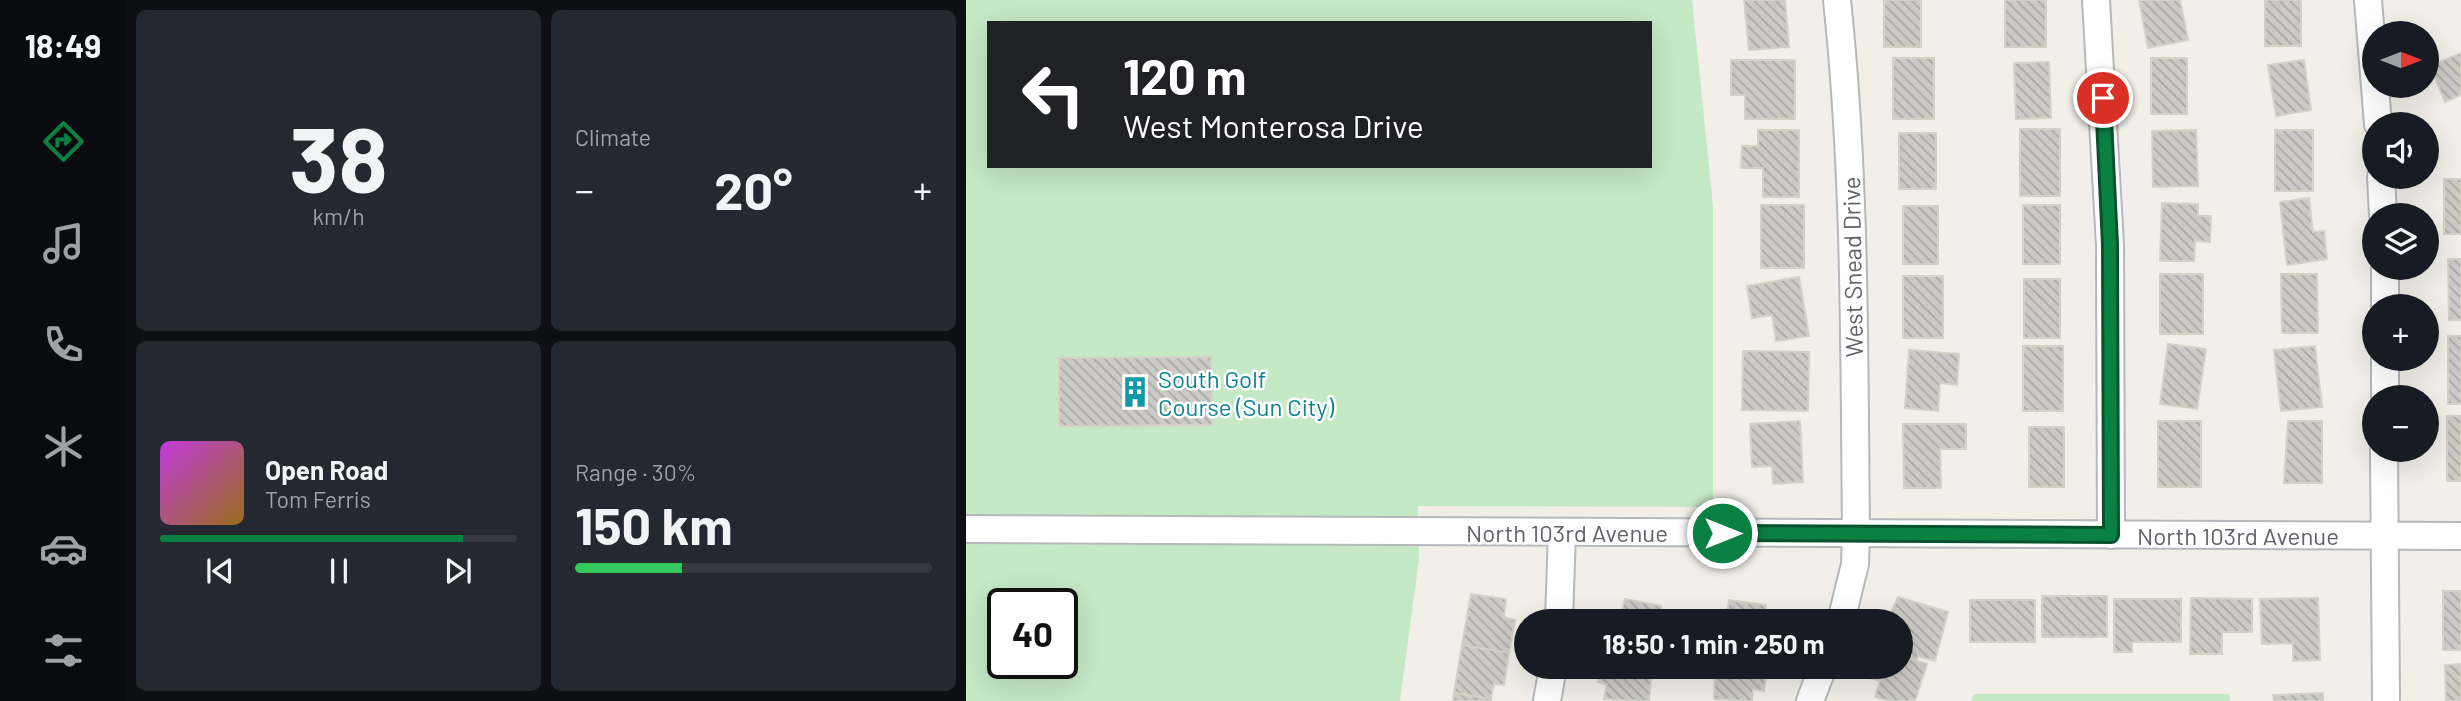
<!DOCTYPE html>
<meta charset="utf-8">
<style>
body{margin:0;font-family:Barlow,sans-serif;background:#242831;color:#f1f3f6;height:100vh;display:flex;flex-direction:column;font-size:26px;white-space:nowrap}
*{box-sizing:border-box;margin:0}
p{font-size:23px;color:#9ea1a6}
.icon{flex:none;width:38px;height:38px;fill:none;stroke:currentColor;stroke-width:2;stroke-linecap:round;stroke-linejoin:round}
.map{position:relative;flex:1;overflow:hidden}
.details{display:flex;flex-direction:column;gap:10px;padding:10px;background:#0d0f14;width:840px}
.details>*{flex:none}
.guide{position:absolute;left:21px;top:21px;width:665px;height:147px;border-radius:0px;box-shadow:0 7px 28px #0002;background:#202124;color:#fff;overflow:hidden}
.needle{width:46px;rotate:90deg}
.tools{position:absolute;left:1396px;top:21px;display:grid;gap:14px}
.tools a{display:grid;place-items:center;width:77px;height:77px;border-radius:50%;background:#171b24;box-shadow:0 7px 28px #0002;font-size:35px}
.speed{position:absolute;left:21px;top:588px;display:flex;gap:14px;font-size:35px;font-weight:700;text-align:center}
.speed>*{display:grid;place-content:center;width:91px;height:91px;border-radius:50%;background:#171b24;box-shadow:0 7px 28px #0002;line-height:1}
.speed .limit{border:4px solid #111;border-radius:10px;background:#fff;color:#111}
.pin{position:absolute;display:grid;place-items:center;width:60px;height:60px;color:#fff;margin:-30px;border:4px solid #fff;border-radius:50%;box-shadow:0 2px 7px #0007}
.me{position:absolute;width:77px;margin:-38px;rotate:90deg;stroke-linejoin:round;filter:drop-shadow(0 0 5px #0008)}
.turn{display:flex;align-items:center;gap:24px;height:147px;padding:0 21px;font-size:32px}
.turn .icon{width:91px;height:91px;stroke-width:2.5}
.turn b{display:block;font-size:49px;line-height:60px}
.big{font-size:52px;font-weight:700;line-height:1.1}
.details .widget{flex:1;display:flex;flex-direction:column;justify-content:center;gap:10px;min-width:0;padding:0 24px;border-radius:10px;background:#242831}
.details .dial{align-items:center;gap:0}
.dial b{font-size:91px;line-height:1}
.song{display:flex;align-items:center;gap:21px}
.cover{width:84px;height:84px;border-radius:10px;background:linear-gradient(135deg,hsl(290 70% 55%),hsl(40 70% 35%))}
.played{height:7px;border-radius:4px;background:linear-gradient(90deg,#0b8043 85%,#363941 85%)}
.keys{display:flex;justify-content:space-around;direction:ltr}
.heat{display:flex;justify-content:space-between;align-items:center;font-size:38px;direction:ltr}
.charge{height:10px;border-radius:5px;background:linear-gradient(90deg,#34c759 30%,#363941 0)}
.details .tiles{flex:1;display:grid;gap:10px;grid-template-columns:repeat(2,1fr)}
.trip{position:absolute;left:548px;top:609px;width:399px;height:70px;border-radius:35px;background:#171b24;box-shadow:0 7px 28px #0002;font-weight:700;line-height:70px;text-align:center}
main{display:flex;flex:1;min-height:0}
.dock{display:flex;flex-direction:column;width:126px;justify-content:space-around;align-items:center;background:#090b0e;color:#9ea1a6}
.dock .icon{width:49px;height:49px}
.dock .on{color:#0b8043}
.dock b{font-size:32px;color:#f1f3f6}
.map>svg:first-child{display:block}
.green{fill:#c5e8c5;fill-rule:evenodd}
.building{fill:url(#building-back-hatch);stroke:#d6d1c6;stroke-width:2}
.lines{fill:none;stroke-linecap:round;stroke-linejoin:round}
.minor-casing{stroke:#b5b8bc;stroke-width:30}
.minor{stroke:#fff;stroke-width:26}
.route-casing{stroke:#07532c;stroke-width:18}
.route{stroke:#0b8043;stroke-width:12}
.labels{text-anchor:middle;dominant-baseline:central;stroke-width:5;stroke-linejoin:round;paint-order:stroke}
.street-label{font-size:24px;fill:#5f6368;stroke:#fff}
.culture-label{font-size:24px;fill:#0d838f;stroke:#fff;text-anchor:start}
</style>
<main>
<nav class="dock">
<b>18:49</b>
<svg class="icon on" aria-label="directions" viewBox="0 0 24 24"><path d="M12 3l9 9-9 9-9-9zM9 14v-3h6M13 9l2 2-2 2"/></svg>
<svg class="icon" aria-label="music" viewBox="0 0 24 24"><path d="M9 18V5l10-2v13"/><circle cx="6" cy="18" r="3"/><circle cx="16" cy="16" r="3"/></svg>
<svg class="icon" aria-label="phone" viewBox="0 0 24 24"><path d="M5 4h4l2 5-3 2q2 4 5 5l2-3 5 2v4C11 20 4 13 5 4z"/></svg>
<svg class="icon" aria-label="climate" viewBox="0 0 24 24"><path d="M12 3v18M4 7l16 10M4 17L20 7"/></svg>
<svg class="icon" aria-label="car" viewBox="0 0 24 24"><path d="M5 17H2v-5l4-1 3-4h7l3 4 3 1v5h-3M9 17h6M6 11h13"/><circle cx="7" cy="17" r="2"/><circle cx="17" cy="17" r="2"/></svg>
<svg class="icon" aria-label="filters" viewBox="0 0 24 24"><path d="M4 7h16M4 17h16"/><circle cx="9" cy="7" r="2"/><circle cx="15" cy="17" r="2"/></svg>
</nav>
<section class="details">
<div class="tiles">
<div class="widget dial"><b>38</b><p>km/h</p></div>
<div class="widget"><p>Climate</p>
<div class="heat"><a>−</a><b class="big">20°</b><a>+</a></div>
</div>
<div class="widget">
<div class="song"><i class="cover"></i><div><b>Open Road</b><p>Tom Ferris</p></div></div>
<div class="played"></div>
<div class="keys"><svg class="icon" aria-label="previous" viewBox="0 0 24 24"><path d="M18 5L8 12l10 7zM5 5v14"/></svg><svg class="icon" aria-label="pause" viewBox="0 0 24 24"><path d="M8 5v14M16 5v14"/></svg><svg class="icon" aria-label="next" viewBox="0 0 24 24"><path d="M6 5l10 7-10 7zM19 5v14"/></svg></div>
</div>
<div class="widget"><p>Range · 30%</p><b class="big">150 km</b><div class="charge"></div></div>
</div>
</section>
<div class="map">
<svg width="1495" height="701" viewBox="0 0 1495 701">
<defs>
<pattern id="building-back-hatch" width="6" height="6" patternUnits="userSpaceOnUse" patternTransform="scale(1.75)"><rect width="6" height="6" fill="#cccac5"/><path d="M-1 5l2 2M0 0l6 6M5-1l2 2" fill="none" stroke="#a9a8a4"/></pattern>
</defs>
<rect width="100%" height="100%" fill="#f1efe8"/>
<g class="green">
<path d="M 0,0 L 726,0 L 747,206 L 747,507 L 452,506 L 453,559 L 434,701 L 0,701 ZM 23,23 L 684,23 L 684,166 L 23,166 ZM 37,604 L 96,604 L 96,663 L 37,663 Z"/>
<polygon points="1008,694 1263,694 1264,701 1005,701"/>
</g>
<g class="building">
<polygon points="778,0 819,0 823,47 783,50"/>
<rect x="918" y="0" width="37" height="47"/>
<rect x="1039" y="0" width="41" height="47"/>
<polygon points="1173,0 1214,0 1222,40 1182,48"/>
<rect x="1299" y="0" width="36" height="46"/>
<polygon points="1495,53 1495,95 1479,102 1464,66"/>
<rect x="927" y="58" width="41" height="61"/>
<rect x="1185" y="58" width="36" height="56"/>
<polygon points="765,60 829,60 829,119 779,119 779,95 765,95"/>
<polygon points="1338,60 1345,110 1310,116 1302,65"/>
<polygon points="1083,62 1085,118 1050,119 1048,63"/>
<rect x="1054" y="129" width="40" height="67"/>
<polygon points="792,130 833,130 833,197 797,197 797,168 775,168 776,146 792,146"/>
<polygon points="1230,130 1232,186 1187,187 1186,131"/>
<rect x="1309" y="130" width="38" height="61"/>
<rect x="933" y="133" width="37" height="56"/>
<rect x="1478" y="179" width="17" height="55"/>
<polygon points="1343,198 1347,232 1358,231 1361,259 1321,265 1314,202"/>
<polygon points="1196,203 1232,204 1232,216 1245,216 1244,242 1229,241 1228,261 1194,261"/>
<rect x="795" y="205" width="43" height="63"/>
<rect x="1057" y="205" width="37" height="59"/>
<rect x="937" y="206" width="35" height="58"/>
<polygon points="1482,259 1495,259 1495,320 1483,320"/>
<rect x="1194" y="274" width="43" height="60"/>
<polygon points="1315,274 1351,274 1352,333 1316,333"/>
<rect x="937" y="276" width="40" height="62"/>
<polygon points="833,277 843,336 810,341 806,315 786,318 781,286"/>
<rect x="1058" y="279" width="36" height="59"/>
<rect x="1482" y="336" width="13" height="68"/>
<polygon points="1202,344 1240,349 1231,409 1194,404"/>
<rect x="1057" y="346" width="40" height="65"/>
<polygon points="1349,346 1356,407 1315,411 1308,350"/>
<polygon points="943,350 993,354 991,385 974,383 972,411 939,408"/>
<polygon points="777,351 843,352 842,411 776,410"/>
<polygon points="245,357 246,425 93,426 93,358"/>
<rect x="1481" y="416" width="14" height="65"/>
<polygon points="834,421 837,482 807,484 806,466 786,467 784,424"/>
<rect x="1192" y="421" width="43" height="66"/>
<polygon points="1322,421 1356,421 1356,483 1318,483"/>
<polygon points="937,424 1000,424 1000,449 974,449 975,488 938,488"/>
<rect x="1063" y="427" width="35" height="60"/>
<rect x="1477" y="591" width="18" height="59"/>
<polygon points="505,594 540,599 538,617 549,620 543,653 496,645"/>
<rect x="1076" y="596" width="65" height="41"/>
<polygon points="932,597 982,612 969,661 952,656 950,661 934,656 934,621 921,621"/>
<polygon points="1225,598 1286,599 1286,632 1256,632 1256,654 1224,654"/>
<polygon points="1352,598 1354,660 1327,661 1327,643 1296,644 1294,599"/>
<polygon points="659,599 695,606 692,621 644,621 645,616 654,618"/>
<polygon points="1148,599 1215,599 1215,642 1166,642 1166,652 1148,652"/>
<polygon points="763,600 800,605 798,621 760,621"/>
<rect x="1004" y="600" width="65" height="42"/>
<polygon points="496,645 543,653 538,685 528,684 525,699 488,693"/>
<polygon points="934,656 961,664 949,701 924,701 909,697 914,681 904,678 907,667 934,667"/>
<polygon points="1495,664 1495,701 1480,701 1479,665"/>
<polygon points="635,667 686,667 683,701 638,699 641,684 632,682"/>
<polygon points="749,667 801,667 798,691 787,689 786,701 748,699"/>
<polygon points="488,693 525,699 525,701 487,701"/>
<polygon points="1357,693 1357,701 1308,701 1307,695"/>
</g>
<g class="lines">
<defs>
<g id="minor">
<path d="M 871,0 C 890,178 888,355 890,534 L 889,564 L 875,621"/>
<polyline points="1130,0 1144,245 1145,535"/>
<polyline points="1402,0 1412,124"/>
<polyline points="1415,177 1417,215"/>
<polyline points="1419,268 1419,306"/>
<polyline points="1419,397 1419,359"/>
<polyline points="1418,450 1420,701"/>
<polyline points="0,529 1495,536"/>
<polyline points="593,621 596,532"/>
<polyline points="581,701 587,667"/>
<polyline points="844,701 857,667"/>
</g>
</defs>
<use href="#minor" class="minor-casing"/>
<use href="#minor" class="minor"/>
</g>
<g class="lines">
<defs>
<polyline id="route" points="756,533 1145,535 1144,245 1137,98"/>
</defs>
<use href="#route" class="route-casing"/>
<use href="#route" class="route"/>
</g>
<defs>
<symbol id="building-bare" viewBox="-9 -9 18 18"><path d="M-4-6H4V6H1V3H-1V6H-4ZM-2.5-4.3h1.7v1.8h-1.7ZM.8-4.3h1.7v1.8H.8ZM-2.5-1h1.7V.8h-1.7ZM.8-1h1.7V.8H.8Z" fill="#0f9aa8" stroke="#fff" stroke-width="2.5" paint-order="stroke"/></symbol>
</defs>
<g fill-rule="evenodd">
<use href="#building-bare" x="147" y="370" width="44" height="44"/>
</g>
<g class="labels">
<g class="street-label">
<text transform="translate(886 267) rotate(-91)">West Snead Drive</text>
<text x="601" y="532">North 103rd Avenue</text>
<text x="1272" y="535">North 103rd Avenue</text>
</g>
<g class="culture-label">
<text x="192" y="378">South Golf<tspan x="192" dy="28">Course (Sun City)</tspan></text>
</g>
</g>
</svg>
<div class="tools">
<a><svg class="needle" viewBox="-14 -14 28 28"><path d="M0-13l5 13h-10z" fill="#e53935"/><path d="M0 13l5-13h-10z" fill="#9ea1a6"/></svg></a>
<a><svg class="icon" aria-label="sound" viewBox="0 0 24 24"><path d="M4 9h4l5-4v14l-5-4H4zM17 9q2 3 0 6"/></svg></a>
<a><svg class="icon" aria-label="layers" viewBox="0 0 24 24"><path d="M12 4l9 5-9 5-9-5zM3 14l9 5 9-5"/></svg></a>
<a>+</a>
<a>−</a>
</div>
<div class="speed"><div class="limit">40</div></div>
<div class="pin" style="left:1137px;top:98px;background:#d93025"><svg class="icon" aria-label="arrive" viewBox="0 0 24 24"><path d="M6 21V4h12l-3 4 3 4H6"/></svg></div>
<svg class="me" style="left:756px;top:533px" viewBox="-20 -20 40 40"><circle r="17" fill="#0b8043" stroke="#fff" stroke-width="3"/><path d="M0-11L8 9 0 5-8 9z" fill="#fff"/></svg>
<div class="trip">18:50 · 1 min · 250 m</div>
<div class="guide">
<div class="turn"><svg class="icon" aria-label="left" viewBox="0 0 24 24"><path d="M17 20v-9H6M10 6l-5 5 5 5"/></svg><div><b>120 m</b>West Monterosa Drive</div></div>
</div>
</div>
</main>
